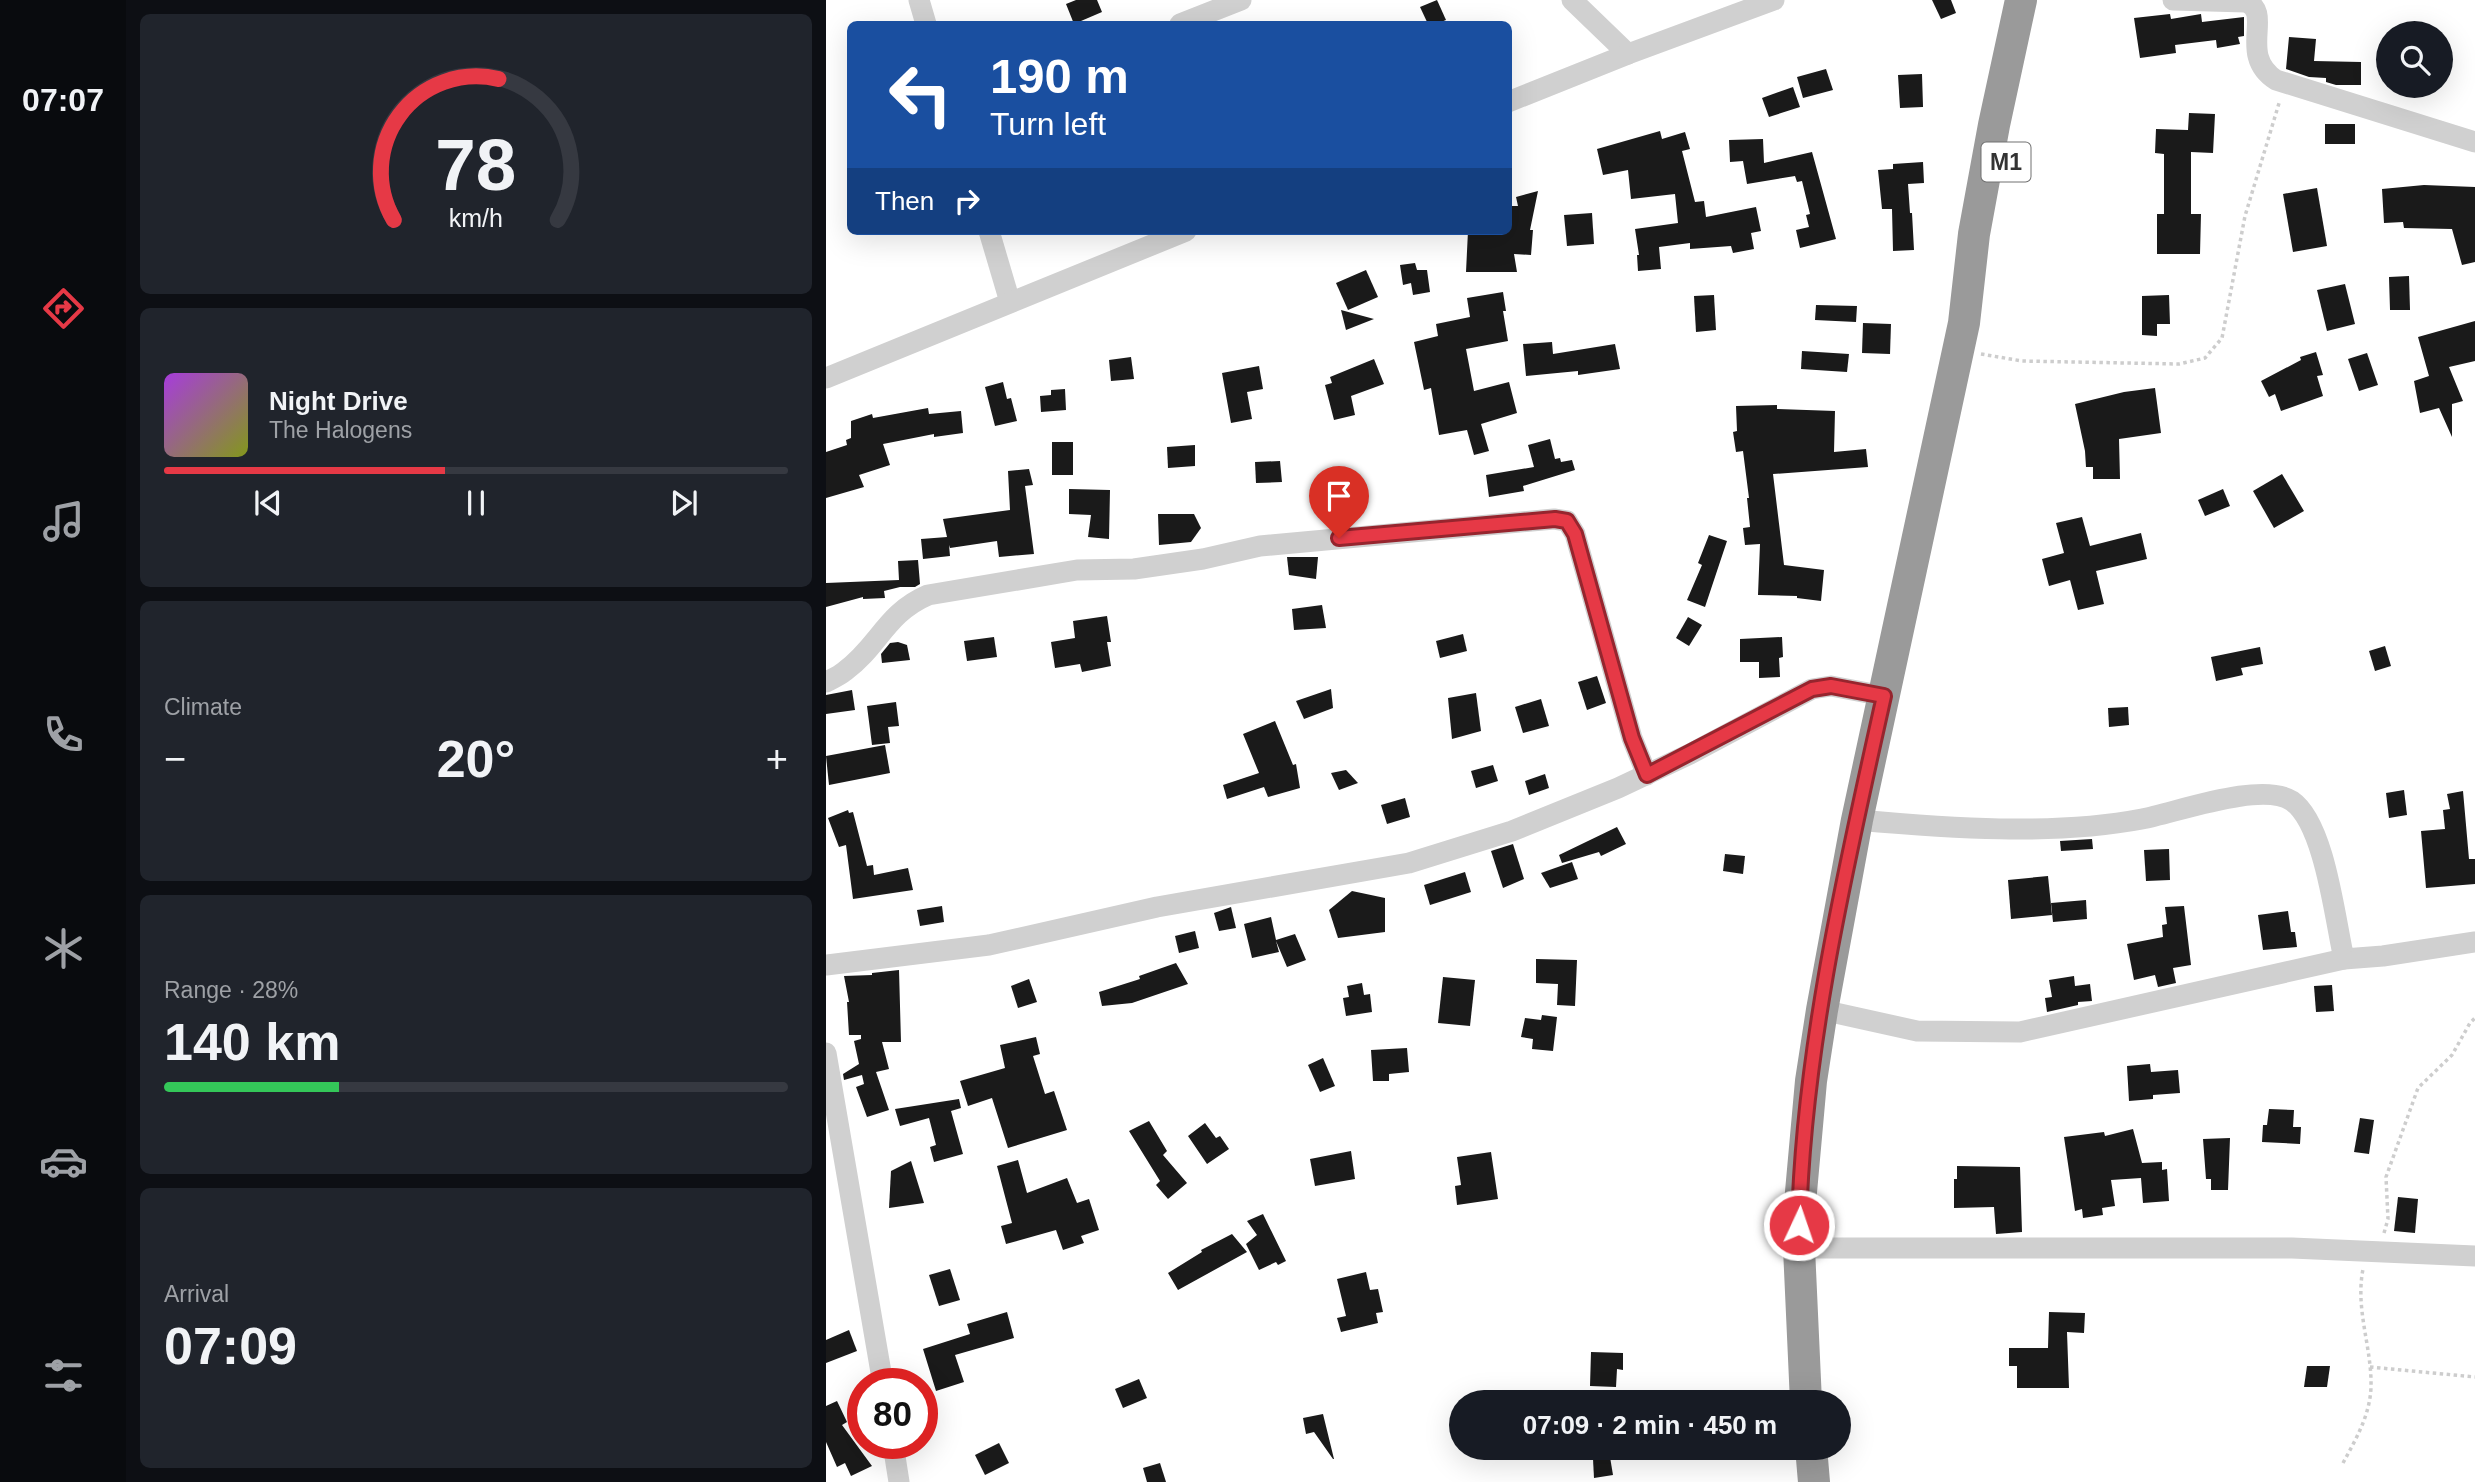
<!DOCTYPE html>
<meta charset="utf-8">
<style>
body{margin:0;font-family:Arial,sans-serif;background:#20242c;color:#f1f3f6;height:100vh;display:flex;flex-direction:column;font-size:26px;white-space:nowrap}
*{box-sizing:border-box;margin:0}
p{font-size:23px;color:#9ea1a6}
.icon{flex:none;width:38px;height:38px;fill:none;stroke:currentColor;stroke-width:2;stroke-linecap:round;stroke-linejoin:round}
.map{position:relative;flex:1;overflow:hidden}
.panel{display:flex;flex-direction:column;gap:14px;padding:14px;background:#0d0f14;width:700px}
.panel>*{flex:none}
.top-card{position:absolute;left:21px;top:21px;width:665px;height:214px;border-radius:10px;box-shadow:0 7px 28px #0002;background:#1a4fa0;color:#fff;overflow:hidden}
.tools{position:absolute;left:1550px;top:21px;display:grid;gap:14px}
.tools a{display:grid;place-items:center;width:77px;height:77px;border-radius:50%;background:#171b24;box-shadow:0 7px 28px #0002;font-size:35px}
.speed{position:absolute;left:21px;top:1368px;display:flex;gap:14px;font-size:35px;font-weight:700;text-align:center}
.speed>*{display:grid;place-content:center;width:91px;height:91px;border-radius:50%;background:#171b24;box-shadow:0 7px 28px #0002;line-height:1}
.speed .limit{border:10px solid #d22;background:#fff;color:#111}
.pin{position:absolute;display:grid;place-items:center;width:60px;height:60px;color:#fff;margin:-72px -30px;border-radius:50% 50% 50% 0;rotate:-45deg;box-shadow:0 0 7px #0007}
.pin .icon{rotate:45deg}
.me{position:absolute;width:77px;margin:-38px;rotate:3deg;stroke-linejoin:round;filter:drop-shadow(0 0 5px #0008)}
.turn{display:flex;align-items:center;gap:24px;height:147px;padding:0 28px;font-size:32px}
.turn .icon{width:91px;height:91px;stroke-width:2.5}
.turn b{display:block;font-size:49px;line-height:60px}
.then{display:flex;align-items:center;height:66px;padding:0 28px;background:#0003;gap:14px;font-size:26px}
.big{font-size:52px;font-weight:800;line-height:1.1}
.panel .widget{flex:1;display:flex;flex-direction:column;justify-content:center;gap:10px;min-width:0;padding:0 24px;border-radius:10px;background:#20242c}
.panel .dial{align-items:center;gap:0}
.dial svg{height:182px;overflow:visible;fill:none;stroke:#363941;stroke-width:7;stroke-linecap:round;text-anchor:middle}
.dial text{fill:#f1f3f6;stroke:none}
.song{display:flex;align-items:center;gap:21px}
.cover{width:84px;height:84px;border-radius:10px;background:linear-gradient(135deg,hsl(280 70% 55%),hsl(70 70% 35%))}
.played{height:7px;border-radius:4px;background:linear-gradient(90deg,#e63946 45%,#363941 45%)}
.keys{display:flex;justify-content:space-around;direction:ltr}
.heat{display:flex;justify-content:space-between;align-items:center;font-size:38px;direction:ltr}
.charge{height:10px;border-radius:5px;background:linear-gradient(90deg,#34c759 28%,#363941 0)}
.trip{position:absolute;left:623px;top:1390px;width:402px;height:70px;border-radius:35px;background:#171b24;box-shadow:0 7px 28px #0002;font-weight:800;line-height:70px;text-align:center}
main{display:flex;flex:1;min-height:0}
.tabs{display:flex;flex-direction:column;width:126px;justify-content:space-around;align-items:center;background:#090b0e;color:#9ea1a6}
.tabs .icon{width:49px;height:49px}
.tabs .on{color:#e63946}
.tabs b{font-size:32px;color:#f1f3f6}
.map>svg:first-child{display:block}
.building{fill:#1a1a1a}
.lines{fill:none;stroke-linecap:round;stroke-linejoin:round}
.path{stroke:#cdcdcd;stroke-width:3.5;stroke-dasharray:3.5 3.5;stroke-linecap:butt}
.minor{stroke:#d0d0d0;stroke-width:21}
.highway{stroke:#9a9a9a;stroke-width:32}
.route-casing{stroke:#96252e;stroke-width:18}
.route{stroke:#e63946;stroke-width:12}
.labels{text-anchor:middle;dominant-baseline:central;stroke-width:7;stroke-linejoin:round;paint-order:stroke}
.shield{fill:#fff;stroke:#707070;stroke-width:2}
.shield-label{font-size:23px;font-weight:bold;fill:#333}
</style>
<main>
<nav class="tabs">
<b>07:07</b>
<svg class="icon on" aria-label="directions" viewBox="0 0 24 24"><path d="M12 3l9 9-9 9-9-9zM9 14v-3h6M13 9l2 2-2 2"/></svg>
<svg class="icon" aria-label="music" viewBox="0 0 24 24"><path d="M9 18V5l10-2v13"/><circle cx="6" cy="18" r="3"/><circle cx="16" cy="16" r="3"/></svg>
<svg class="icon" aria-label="phone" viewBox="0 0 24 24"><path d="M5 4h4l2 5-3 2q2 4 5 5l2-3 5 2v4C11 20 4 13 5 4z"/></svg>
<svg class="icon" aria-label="climate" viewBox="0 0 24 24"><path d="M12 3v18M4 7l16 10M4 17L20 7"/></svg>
<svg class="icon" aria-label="car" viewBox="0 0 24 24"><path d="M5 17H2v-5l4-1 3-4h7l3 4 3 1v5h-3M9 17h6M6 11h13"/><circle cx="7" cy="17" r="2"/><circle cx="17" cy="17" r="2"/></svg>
<svg class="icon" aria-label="filters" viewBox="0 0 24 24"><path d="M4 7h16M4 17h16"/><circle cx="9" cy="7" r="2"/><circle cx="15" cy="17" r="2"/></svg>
</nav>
<section class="panel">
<div class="widget dial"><svg viewBox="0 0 100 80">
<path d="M14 69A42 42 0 1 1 86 69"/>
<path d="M14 69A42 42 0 0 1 60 7" stroke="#e63946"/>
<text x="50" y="56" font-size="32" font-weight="700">78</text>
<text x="50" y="72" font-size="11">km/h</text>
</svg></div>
<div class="widget">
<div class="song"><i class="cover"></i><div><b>Night Drive</b><p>The Halogens</p></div></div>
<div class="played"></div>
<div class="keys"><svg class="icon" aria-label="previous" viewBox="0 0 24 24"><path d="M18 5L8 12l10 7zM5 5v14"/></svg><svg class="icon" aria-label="pause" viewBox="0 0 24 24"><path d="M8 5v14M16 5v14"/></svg><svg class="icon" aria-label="next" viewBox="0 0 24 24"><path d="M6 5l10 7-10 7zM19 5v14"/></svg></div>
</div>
<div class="widget"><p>Climate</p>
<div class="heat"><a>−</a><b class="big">20°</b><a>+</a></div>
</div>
<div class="widget"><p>Range · 28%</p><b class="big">140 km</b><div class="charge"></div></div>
<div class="widget"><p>Arrival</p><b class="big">07:09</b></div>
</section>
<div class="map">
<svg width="1649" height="1482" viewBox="0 0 1649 1482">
<rect width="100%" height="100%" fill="#fff"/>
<g class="building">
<polygon points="250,0 271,0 276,12 248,24 240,4"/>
<polygon points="611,0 620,20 610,24 602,24 594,7"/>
<polygon points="1106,0 1125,0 1130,13 1115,19"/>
<polygon points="1344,14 1345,19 1375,14 1376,22 1418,17 1418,36 1412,37 1414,44 1391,48 1390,40 1349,45 1350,53 1314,58 1308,18"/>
<polygon points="1463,37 1490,39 1488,61 1535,62 1535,85 1510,85 1500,82 1500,78 1483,77 1460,69"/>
<polygon points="1000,69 1007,90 977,98 971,77"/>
<polygon points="1096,74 1097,107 1074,108 1072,75"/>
<polygon points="967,87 974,107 943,117 936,98"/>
<polygon points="1363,113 1389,114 1387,153 1365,152 1365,214 1375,214 1374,254 1331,254 1331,214 1338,214 1338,154 1329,153 1330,129 1362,130"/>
<rect x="1499" y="124" width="30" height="20"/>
<polygon points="834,131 836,139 859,132 864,149 856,151 869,202 878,201 880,217 930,207 935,231 925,233 928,249 907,253 905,246 864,249 864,243 833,247 835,269 812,271 811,255 813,255 809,229 852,223 849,194 805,199 802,170 777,175 771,149"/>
<polygon points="937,139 938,163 986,152 1010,239 974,248 970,230 983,227 980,215 984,214 976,181 971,182 969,176 921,184 917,161 904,162 903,140"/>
<polygon points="1097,162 1098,183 1082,184 1084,213 1086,213 1088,250 1067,251 1066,209 1056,209 1052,170 1067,169 1067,164"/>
<polygon points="1598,185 1649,187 1649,262 1636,265 1626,229 1578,228 1577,222 1558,223 1556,189"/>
<polygon points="1491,188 1501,246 1467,252 1457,194"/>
<polygon points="712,191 704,230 707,230 705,255 688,254 691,272 640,272 642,231 682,231 682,206 692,206 690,197"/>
<polygon points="766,213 768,244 741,246 738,215"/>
<polygon points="589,263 591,270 601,270 604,292 587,295 585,283 577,285 574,265"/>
<polygon points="540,270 552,297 522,310 510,283"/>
<polygon points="1583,276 1584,310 1564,310 1563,277"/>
<polygon points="1519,284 1529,324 1501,331 1491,290"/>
<polygon points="677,292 680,311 677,311 682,341 640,349 648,391 683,382 691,413 655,424 663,451 648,455 641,430 613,435 605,388 598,390 588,342 612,336 610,324 644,317 641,298"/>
<polygon points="888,295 890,330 870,332 868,296"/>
<polygon points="1343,295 1344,324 1331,324 1331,336 1316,335 1316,296"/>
<polygon points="990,305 1031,306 1030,322 989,320"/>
<polygon points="515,310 548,319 520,330"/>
<polygon points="1649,321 1649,361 1623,367 1637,401 1626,404 1626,437 1613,408 1594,413 1588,381 1603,376 1592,337"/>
<polygon points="1037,323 1065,324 1064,354 1036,353"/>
<polygon points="726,342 727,354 789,344 794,369 752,375 752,371 700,376 697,344"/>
<polygon points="976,351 1023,354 1021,372 975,369"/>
<polygon points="1490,352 1497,375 1491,376 1497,396 1455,411 1449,394 1443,397 1435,381 1475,360 1474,357"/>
<polygon points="1541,353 1552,385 1533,391 1522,359"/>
<polygon points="305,357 308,379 285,381 283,360"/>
<polygon points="548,359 558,384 525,396 529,415 508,420 499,385 506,383 504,377"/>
<polygon points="433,366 437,389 421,392 426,419 405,423 396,373"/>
<polygon points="177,382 181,399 185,398 191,421 169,426 159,387"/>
<polygon points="1329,388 1335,433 1293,439 1294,479 1267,479 1267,467 1260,467 1259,451 1249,404 1298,392"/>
<polygon points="239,389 240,410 215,412 214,396 225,395 225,390"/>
<polygon points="951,405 951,409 1009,411 1008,452 1040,449 1042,467 947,474 958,565 998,570 995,601 971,598 971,596 932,595 934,544 919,545 917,528 924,527 921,498 923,498 917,451 910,452 907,432 911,431 910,406"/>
<polygon points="102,408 103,414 135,411 137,433 108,437 108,434 57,444 64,465 33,475 38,487 0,498 0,452 21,445 20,440 25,438 25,421 46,414 47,418"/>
<polygon points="724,439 729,459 734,458 735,462 746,460 749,470 697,486 698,491 663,497 660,475 708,467 702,445"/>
<rect x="226" y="442" width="21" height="33"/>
<polygon points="369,445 369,466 342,468 341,447"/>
<polygon points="454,461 456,482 430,483 429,462"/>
<polygon points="203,469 207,485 199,486 208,554 173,557 171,541 124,548 123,545 124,556 97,559 95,539 121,537 117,519 184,510 182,471"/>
<polygon points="1456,474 1478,511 1448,528 1427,491"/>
<polygon points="243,489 284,490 283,539 262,537 265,515 243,514"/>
<polygon points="1397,489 1404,506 1379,516 1372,500"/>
<polygon points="332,514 368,514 375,528 365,542 333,545"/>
<polygon points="1256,517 1264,546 1315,533 1321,559 1270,571 1278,604 1252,610 1244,580 1223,586 1216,559 1238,553 1230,523"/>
<polygon points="883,535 901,541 879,607 861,600 876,565 872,563"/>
<polygon points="461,557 492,557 490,579 463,575"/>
<polygon points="92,560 94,584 89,587 74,587 58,591 59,598 37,599 37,597 0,607 0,583 73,580 72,561"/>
<polygon points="496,605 500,628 468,630 466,609"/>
<polygon points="281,616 285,642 281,642 285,666 256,672 254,664 229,668 225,642 249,638 247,621"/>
<polygon points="862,617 876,625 863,646 850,638"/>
<polygon points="637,634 641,651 614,658 610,641"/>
<polygon points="168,637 171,657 141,661 138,641"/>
<polygon points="956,637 957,657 953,658 954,677 933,678 933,662 914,662 914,639"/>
<polygon points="72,642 81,645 84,660 56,663 55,654 64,643"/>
<polygon points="1559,646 1565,666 1549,671 1543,651"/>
<polygon points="1434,647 1437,664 1415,668 1417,675 1390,681 1385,657"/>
<polygon points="771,676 780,703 761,710 752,682"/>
<polygon points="505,689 507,708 478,719 470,701"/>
<polygon points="26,690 29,710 0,714 0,695"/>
<polygon points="650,693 655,731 626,739 622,698"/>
<polygon points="715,699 723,726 697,733 689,707"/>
<polygon points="70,702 73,726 62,727 64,743 46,745 41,706"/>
<polygon points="1302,707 1303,725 1283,727 1282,708"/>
<polygon points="449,721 467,765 470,764 474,788 442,797 438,787 401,799 397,785 433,773 417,734"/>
<polygon points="59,745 64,773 3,785 0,756"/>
<polygon points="667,765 672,781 650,788 645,771"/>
<polygon points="520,770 532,783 513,790 505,773"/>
<polygon points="719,774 723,788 703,795 699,781"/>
<polygon points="1578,790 1581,815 1563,818 1560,793"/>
<polygon points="1637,791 1643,859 1649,859 1649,884 1600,888 1595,831 1619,829 1617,810 1624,809 1621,794"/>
<polygon points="579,798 584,817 561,824 555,805"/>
<polygon points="22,810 23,813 27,812 41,866 47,865 48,875 82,868 87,890 27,899 20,845 13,847 2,818"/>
<polygon points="791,827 800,844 775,856 773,852 736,863 733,855"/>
<polygon points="1266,839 1267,849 1235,851 1234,841"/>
<polygon points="687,844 698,879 677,888 665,851"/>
<polygon points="1343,849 1344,880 1320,881 1318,850"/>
<polygon points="899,854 919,856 917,874 897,871"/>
<polygon points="746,862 752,879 724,888 715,873"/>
<polygon points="639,872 645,892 604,905 598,885"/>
<polygon points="1222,876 1226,915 1185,919 1182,880"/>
<polygon points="526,891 559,898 559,932 512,938 503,910"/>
<polygon points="1260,900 1261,919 1227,922 1225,903"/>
<polygon points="116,906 118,922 94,926 91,910"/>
<polygon points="1358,906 1365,965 1347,968 1350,983 1332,987 1329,975 1308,980 1301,944 1337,937 1336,925 1341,924 1339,907"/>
<polygon points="405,907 410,928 393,931 388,913"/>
<polygon points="1462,911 1465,932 1469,932 1471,947 1437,950 1432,915"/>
<polygon points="445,917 450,940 469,934 480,960 461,967 450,941 453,952 426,958 418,924"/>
<polygon points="369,931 373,948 353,953 349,936"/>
<polygon points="710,959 751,960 749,1006 731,1005 732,984 710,983"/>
<polygon points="350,963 362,984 306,1003 276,1006 273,992 314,979 313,976"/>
<polygon points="73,970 75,1042 56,1042 63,1069 50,1072 63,1110 41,1117 30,1087 38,1084 36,1075 18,1080 17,1074 33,1064 28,1041 35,1039 35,1035 23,1035 21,1002 23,1002 18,976 46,975 46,973"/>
<polygon points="1248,976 1249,986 1264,984 1266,1001 1252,1002 1252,1005 1221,1012 1219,998 1226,997 1223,980"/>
<polygon points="617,977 649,980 644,1026 612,1023"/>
<polygon points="203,979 211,1002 192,1008 185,986"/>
<polygon points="536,983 538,995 544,994 546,1012 520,1016 517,998 523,997 521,986"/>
<polygon points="1506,985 1508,1011 1490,1012 1488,986"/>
<polygon points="716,1015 731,1017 727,1051 706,1049 707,1039 695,1037 699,1018 715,1020"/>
<polygon points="210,1037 214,1054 207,1056 219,1094 228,1091 241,1130 182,1148 166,1098 142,1106 134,1081 179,1068 174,1045"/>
<polygon points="581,1048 583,1072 563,1074 563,1081 547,1081 545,1050"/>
<polygon points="497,1058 509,1086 494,1092 482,1065"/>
<polygon points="1324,1064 1325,1072 1352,1070 1354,1093 1327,1095 1327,1099 1303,1101 1301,1066"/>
<polygon points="133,1099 135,1108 125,1111 137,1154 108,1162 104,1147 110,1145 103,1118 74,1126 69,1109"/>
<polygon points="1443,1109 1468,1110 1467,1127 1475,1127 1474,1144 1436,1142 1437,1125 1441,1125"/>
<polygon points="1534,1118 1548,1120 1543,1154 1528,1152"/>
<polygon points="323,1121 341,1151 337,1155 361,1183 342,1199 330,1185 334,1181 303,1131"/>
<polygon points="379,1123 390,1138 394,1136 403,1149 381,1164 362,1136"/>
<polygon points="1307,1129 1316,1163 1336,1162 1336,1170 1341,1169 1343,1201 1317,1203 1315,1178 1285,1180 1289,1206 1276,1208 1277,1215 1257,1218 1256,1209 1249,1211 1238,1137 1278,1132 1279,1136"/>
<polygon points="1404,1138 1402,1190 1385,1190 1385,1179 1380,1179 1377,1139"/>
<polygon points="525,1151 529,1179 489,1186 484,1159"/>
<polygon points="665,1152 672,1199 631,1205 629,1186 635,1185 631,1157"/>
<polygon points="192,1160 201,1193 241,1178 251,1203 263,1199 273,1230 255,1236 258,1243 237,1250 230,1230 180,1244 175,1226 186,1223 171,1166"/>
<polygon points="85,1161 98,1203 63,1208 65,1171"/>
<polygon points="1131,1166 1194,1167 1196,1232 1170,1234 1168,1207 1128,1208 1128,1179 1131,1179"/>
<polygon points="1572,1197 1592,1199 1589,1233 1568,1231"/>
<polygon points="437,1214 460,1261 452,1265 450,1262 433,1270 420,1244 431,1235 421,1221"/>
<polygon points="406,1234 421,1252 352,1290 342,1273 376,1252 375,1250"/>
<polygon points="124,1269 134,1300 113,1306 103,1275"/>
<polygon points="540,1272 544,1290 552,1289 557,1312 550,1313 552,1323 515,1332 511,1318 520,1316 511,1279"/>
<polygon points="181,1312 188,1338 129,1355 138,1382 110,1391 97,1349 144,1334 141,1324"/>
<polygon points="1223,1312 1259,1313 1258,1333 1241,1332 1243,1388 1191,1388 1191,1366 1183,1366 1183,1348 1222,1348"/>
<polygon points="23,1330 31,1351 0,1363 0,1340"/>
<polygon points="765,1352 797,1353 797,1370 791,1369 790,1387 764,1386"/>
<polygon points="1481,1366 1504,1366 1501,1387 1478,1387"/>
<polygon points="313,1379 321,1398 297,1408 289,1389"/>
<polygon points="11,1401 21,1422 16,1425 46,1466 25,1476 19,1463 11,1467 0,1442 0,1406"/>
<polygon points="497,1414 508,1459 507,1459 488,1432 480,1434 477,1418"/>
<polygon points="173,1443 183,1463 159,1475 149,1455"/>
<polygon points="784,1457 787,1475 768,1478 767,1459"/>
<polygon points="334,1463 340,1482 321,1482 317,1468"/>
</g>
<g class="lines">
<g class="path">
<polyline points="1155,354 1196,361 1353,364 1379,358 1396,338 1419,216 1454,100"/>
<polyline points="1558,1233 1562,1219 1560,1177 1592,1088 1626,1055 1644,1023 1649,1018"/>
<polyline points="1544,1367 1649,1377"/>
<path d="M 1517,1463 C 1530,1439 1544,1415 1545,1387 C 1546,1347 1529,1310 1537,1269"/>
</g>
<g class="minor">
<polyline points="93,0 100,24"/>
<polyline points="746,0 802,54"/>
<path d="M 1347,0 L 1420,2 C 1448,12 1411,55 1450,80 L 1649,142"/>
<polyline points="354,24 415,0"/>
<polyline points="682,102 802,54 948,0"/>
<polyline points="163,231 184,302"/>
<polyline points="0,378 360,231"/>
<path d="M 0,682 C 6,679 13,676 19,671 C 53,646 60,613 102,595 L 251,570 L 308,569 L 377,559 L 434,546 L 728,519 L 741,521 L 749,534 L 806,738 L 821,775"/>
<path d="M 1031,820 C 1121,828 1227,836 1316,819 C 1352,812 1436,781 1466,801 C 1499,824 1509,920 1518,959 L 1557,956 L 1649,942"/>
<polyline points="0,965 163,945 331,907 583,863 686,831 792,788 864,754 986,689 1005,686 1058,696"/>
<polyline points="996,1010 1091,1031 1194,1032 1518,959"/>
<polyline points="0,1053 57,1384"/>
<polyline points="973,1248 1466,1248 1649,1256"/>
<polyline points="67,1444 73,1482"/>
</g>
<g class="highway">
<polyline points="980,1402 973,1248 974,1203 985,1081 996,1010 1031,820 1138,323 1148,234 1168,125 1195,0"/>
<polyline points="985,1447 988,1482"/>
</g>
</g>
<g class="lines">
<defs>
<path id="route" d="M 513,538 L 729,519 L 741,521 L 749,534 L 806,738 L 821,775 L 986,689 L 1005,686 L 1058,696 C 1020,867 977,1050 973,1225"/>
</defs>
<use href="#route" class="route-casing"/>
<use href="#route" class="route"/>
</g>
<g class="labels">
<rect class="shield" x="1155.5" y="142.5" width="49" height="39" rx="5"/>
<g class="shield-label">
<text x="1180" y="162">M1</text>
</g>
</g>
</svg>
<div class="tools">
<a><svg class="icon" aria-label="search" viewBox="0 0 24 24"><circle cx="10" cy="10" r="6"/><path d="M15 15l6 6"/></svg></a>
</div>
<div class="speed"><div class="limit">80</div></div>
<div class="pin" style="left:513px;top:538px;background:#d93025"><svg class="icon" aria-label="arrive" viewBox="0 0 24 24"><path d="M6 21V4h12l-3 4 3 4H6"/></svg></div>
<svg class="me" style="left:973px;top:1225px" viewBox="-20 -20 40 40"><circle r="17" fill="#e63946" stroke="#fff" stroke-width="3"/><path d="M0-11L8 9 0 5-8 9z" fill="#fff"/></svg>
<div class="trip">07:09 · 2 min · 450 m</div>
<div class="top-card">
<div class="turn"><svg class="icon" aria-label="left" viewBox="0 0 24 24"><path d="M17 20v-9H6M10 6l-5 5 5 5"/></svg><div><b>190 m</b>Turn left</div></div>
<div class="then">Then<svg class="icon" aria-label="right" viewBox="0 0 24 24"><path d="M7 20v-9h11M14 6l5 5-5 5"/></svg></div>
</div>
</div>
</main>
